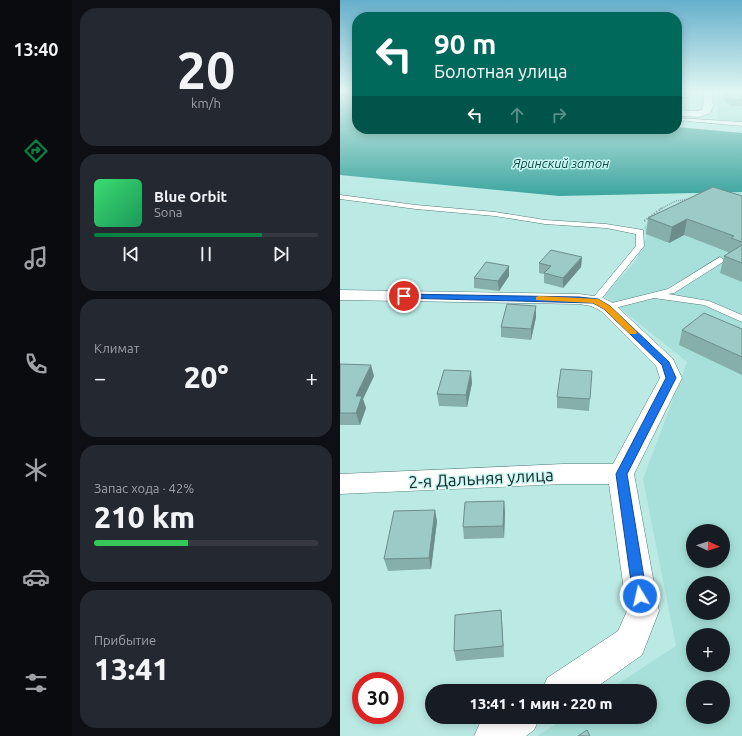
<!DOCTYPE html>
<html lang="ru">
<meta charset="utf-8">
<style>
body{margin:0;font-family:Ubuntu,sans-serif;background:#242831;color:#f1f3f6;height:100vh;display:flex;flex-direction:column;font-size:15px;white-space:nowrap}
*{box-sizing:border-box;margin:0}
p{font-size:13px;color:#9ea1a6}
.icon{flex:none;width:22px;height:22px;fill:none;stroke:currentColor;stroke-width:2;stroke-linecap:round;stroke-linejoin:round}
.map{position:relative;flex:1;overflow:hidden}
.panel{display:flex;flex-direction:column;gap:8px;padding:8px;background:#0d0f14;width:268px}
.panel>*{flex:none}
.guide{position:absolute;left:12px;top:12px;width:330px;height:122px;border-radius:16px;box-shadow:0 2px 10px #0003;background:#00695c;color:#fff;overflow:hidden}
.needle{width:26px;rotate:93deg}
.fabs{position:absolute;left:346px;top:524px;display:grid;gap:8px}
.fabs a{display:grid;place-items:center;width:44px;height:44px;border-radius:50%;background:#171b24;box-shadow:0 2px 10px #0003;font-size:20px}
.speed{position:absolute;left:12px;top:672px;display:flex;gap:8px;font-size:20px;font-weight:700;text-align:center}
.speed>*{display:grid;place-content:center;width:52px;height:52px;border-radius:50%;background:#171b24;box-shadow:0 2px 10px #0003;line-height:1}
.speed .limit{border:6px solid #d22;background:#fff;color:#111}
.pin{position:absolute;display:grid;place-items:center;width:34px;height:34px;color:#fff;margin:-17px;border:2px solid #fff;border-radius:50%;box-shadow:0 1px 4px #0007}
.me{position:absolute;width:44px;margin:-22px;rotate:351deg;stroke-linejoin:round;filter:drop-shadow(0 0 3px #0008)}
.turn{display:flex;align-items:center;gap:14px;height:84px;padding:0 16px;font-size:18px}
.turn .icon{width:52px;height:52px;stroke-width:2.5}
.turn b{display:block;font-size:28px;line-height:34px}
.lanes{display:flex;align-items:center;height:38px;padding:0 16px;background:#0003;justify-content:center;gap:20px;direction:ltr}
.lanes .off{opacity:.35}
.big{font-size:30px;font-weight:800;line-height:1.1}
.panel .tile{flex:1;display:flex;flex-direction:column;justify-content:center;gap:6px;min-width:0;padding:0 14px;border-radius:16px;background:#242831}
.panel .dial{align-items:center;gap:0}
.dial b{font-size:52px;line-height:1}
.song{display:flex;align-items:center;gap:12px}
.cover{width:48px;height:48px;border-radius:6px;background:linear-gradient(135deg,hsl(140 70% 55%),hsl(150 70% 35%))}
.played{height:4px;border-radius:2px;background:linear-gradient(90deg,#0b8043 75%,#363941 75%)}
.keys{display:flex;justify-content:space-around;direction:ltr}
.heat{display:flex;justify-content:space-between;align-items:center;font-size:22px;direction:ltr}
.charge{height:6px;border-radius:3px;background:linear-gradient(90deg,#34c759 42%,#363941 0)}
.trip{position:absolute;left:85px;top:684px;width:232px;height:40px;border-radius:20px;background:#171b24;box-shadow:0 2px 10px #0003;font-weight:800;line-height:40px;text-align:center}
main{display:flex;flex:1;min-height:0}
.tab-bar{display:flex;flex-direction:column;width:72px;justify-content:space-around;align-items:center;background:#090b0e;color:#9ea1a6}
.tab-bar .icon{width:28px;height:28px}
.tab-bar .active{color:#0b8043}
.tab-bar b{font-size:18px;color:#f1f3f6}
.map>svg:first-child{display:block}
.built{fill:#a7e0da;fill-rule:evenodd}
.water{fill:#40a7a0}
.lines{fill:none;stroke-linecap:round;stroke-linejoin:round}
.service-casing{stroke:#517d79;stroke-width:1}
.minor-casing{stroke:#517d79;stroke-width:1}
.path-far1{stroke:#86aca8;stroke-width:1.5;stroke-dasharray:1 1;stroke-linecap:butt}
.path{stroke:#86aca8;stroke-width:2;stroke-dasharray:1.5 1.5;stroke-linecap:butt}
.service{fill:#fff;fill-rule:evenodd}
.minor{fill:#fff;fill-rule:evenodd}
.wall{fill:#86aeaa}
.shaded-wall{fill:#6d8d8b}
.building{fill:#9ccac6;stroke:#6d8d8b}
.route{fill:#1a73e8;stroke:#114b97}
.slow{fill:#f59e0b}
.labels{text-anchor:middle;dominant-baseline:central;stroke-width:3;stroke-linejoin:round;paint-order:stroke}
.far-water-label{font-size:13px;font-style:italic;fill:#104c48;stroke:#c8f7f3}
.near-street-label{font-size:17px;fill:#172a28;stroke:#c8f7f3}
</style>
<main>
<nav class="tab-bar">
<b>13:40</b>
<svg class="icon active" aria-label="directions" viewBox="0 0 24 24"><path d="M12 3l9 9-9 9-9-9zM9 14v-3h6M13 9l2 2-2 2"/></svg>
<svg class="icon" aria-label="music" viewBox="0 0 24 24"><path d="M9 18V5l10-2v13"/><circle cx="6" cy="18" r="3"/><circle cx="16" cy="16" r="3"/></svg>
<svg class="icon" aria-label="phone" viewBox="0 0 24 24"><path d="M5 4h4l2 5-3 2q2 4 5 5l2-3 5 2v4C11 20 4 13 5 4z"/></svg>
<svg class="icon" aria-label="climate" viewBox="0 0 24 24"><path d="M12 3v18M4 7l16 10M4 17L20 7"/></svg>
<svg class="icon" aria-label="car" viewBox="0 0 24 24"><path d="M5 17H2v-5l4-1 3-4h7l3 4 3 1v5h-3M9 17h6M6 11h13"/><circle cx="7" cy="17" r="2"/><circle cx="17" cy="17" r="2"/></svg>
<svg class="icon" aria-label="filters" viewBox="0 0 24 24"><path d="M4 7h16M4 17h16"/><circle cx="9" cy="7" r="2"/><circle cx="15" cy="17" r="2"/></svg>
</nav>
<section class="panel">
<div class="tile dial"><b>20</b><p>km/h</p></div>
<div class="tile">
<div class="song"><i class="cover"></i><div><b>Blue Orbit</b><p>Sona</p></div></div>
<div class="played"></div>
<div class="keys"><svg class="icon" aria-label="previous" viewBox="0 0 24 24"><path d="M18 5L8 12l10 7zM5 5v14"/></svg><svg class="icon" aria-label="pause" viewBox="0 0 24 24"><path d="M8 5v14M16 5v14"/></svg><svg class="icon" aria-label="next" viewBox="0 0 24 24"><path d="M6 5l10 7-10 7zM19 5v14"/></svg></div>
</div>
<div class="tile"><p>Климат</p>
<div class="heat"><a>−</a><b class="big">20°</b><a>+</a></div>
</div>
<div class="tile"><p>Запас хода · 42%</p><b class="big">210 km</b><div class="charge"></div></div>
<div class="tile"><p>Прибытие</p><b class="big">13:41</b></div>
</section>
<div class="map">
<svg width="402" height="736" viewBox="0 0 402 736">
<rect width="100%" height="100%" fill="#bbeae5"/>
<g class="built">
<polygon points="377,91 402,91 402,122 378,120"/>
<path d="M 402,192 L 402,736 L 197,736 L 227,717 L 310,717 L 310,691 L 267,691 L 336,646 L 303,479 L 347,362 L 264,295 L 295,262 L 306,237 L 304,226 L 349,204 L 356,193 ZM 353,531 L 383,531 L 383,561 L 353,561 ZM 353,583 L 383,583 L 383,613 L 353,613 ZM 353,635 L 383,635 L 383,665 L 353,665 ZM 353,687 L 383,687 L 383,717 L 353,717 Z"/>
</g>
<polygon class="water" points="0,91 10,91 8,93 17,101 17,129 337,129 337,127 402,133 402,192 219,196 0,175"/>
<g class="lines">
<defs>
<g id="service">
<polygon points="344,91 351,91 350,97 337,97 337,95 346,95 347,93"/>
<polygon points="337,118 402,122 402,126 337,120"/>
<polygon points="0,195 76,205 155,212 205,220 266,224 303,230 304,246 258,303 255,304 250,301 252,299 296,246 296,234 266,228 205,224 155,216 76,209 0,199"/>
<polygon points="380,257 384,260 383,262 334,293 328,294 369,301 402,315 402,322 364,305 314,298 267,310 262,307 264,305 328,289"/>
</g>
<g id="minor">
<polygon points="364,91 372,91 373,107 370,113 359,117 337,116 337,110 358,111 363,109"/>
<polygon points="0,290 239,294 261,297 273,303 333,359 342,378 294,474 319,611 302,655 251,691 202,691 207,678 278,631 287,611 269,484 223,484 0,494 0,474 223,464 273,464 320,378 316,366 261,311 251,306 239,304 0,300"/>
<polygon points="148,717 200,717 194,730 186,736 134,736 140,723"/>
</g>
</defs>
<use href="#service" class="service-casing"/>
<use href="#minor" class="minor-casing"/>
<polyline class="path-far1" points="320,209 336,201 350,199"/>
<polyline class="path" points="304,221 322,208"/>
<use href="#service" class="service"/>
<use href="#minor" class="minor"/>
</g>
<g class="wall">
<polygon points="382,91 402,91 402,106 390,106 384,99"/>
<polygon points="402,196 402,282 380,273 384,256 388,254 388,252 344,235 329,243 306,234 308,218"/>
<polygon points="242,257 241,267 223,288 204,283 204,274 199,273 199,263"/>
<polygon points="169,266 169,276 159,291 134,288 134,278"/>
<polygon points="196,317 191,340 161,337 161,327"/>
<polygon points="402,329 402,375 339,345 342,330"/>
<polygon points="0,364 34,376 23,399 26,408 20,425 0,425"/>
<polygon points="252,371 249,411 217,408 217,397"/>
<polygon points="132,383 127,407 99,406 97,394"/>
<polygon points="164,501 165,513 164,538 124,539 123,527"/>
<polygon points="97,521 91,569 48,571 44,559"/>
<polygon points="161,610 164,657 116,661 114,651"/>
</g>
<g class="shaded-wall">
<polygon points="347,219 344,235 329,243 332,227"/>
<polygon points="242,257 241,267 223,288 223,278"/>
<polygon points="169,266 169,276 159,291 158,281"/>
<polygon points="196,306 196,317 191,340 191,329"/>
<polygon points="31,365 34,376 23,399 26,408 20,425 16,413 16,396"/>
<polygon points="131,371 132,383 127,407 126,395"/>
<polygon points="164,501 165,513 164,538 163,526"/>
<polygon points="95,510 97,521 91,569 89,558"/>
<polygon points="161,610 162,622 164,657 163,646"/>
</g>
<g class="building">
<polygon points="384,91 402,91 402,100 392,100 385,93"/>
<polygon points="373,187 402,196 402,242 391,238 394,236 347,219 332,227 308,218"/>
<polygon points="402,245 402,263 384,256"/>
<polygon points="211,250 242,257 223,278 204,273 211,266 199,263"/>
<polygon points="146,262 169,266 158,281 134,278"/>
<polygon points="167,304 196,306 191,329 161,327"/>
<polygon points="364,313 402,329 402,357 342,330"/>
<polygon points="0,364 31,365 16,396 22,396 16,413 0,413"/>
<polygon points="221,369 252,371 250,399 217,397"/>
<polygon points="104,370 131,371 126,395 97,394"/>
<polygon points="164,501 163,526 123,527 125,502"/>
<polygon points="95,510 89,558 44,559 54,511"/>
<polygon points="161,610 163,646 114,651 115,615"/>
<polygon points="247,730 250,736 238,736"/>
</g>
<linearGradient id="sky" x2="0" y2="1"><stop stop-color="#65afcb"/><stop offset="0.47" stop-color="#e0f6f3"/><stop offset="1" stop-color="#e0f6f3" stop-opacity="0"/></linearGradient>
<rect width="402" height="194" fill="url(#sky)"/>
<polygon class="route" points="64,294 239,297 258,299 270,306 329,362 336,378 287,474 307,596 305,600 300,602 295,600 293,596 276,474 326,378 322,365 264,309 253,303 61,298 60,296"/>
<polygon class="slow" points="199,296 258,299 270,306 297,332 296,334 290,334 264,309 253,303 196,300 196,297"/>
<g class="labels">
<g class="far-water-label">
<text x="221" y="163">Яринский затон</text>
</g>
<g class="near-street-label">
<text transform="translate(141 478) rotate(-3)">2-я Дальняя улица</text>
</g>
</g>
</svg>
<div class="fabs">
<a><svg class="needle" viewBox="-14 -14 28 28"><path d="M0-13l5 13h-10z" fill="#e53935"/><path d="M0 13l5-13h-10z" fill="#9ea1a6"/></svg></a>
<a><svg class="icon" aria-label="layers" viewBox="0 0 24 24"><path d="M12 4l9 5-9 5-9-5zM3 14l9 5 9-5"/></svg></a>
<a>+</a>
<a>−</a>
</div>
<div class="speed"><div class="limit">30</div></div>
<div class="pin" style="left:64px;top:296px;background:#d93025"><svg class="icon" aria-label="arrive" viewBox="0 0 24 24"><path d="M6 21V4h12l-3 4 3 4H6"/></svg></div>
<svg class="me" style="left:300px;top:596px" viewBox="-20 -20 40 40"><circle r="17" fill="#1a73e8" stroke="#fff" stroke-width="3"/><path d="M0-11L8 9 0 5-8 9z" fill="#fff"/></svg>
<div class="trip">13:41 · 1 мин · 220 m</div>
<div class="guide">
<div class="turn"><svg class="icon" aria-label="left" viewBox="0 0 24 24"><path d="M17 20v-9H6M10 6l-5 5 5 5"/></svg><div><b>90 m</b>Болотная улица</div></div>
<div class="lanes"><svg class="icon" aria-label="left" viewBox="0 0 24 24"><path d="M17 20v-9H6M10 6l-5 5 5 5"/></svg><svg class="icon off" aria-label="ahead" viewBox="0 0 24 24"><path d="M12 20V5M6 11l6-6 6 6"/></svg><svg class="icon off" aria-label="right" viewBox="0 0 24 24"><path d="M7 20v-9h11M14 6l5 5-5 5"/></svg></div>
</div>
</div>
</main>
